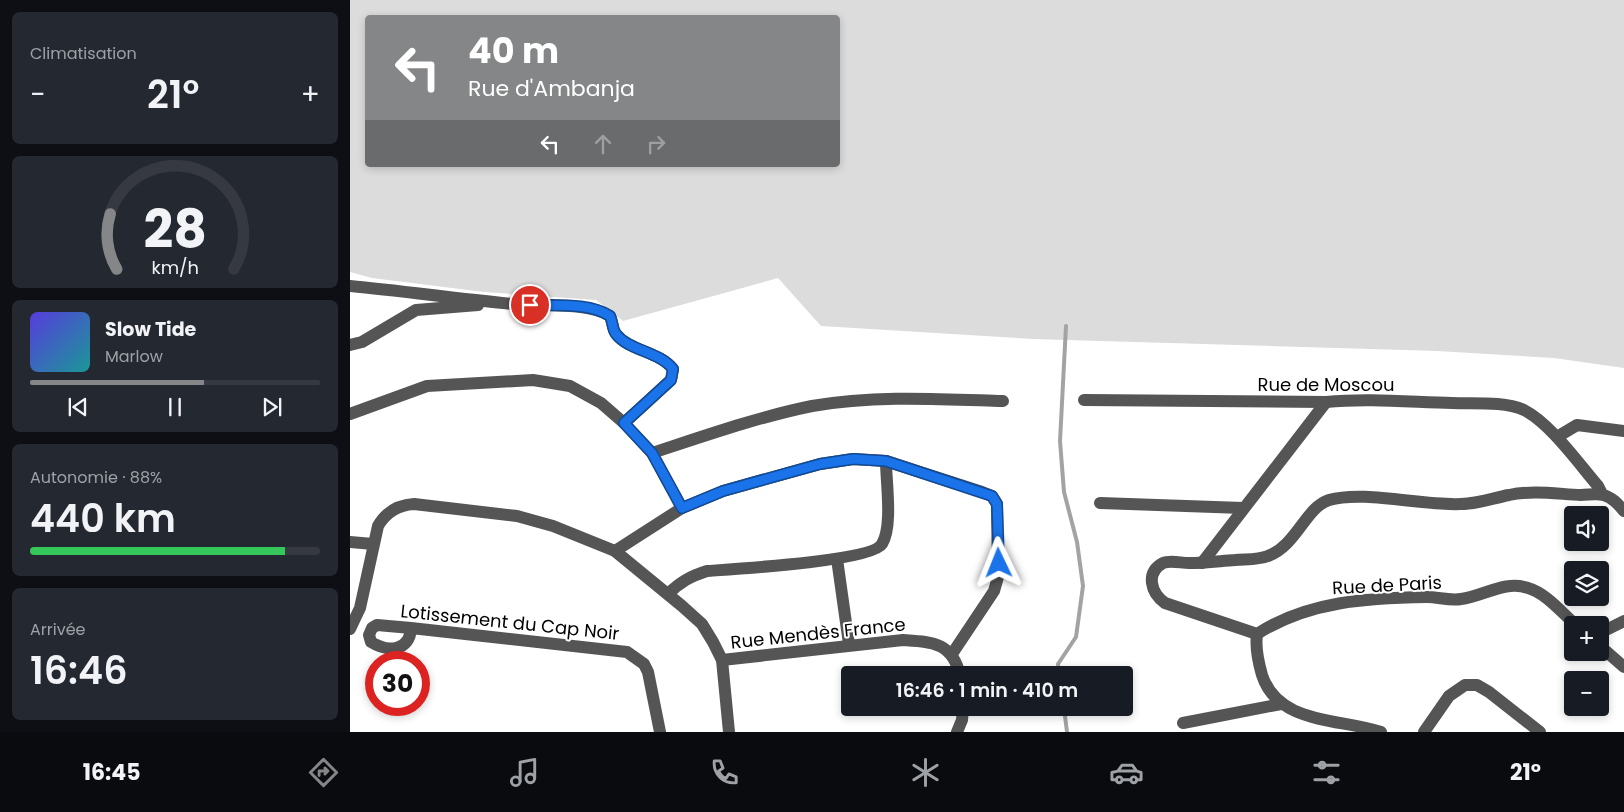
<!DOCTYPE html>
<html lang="fr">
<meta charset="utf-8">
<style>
body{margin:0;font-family:Poppins,sans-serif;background:#242831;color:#f1f3f6;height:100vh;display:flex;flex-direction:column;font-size:19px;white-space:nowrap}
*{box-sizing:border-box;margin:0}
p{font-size:16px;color:#9ea1a6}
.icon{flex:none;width:28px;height:28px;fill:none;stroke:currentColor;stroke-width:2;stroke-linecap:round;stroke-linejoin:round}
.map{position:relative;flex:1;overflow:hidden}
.side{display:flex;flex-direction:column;gap:12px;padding:12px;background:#0d0f14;width:350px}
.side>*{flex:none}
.top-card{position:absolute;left:15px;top:15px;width:475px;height:152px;border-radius:5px;box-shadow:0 2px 8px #0003;background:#858687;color:#fff;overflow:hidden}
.buttons{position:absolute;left:1214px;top:506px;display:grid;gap:10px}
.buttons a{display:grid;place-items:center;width:45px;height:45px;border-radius:5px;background:#171b24;box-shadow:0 2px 8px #0003;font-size:25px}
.speed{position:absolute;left:15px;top:651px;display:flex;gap:10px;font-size:25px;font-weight:700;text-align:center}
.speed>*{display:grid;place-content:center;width:65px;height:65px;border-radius:50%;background:#171b24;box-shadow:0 2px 8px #0003;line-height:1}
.speed .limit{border:8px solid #d22;background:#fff;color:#111}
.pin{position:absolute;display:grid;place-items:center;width:42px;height:42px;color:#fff;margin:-21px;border:2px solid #fff;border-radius:50%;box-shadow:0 1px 5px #0007}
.me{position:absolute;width:55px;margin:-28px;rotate:358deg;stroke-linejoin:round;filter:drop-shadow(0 0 4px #0008)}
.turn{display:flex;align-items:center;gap:18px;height:105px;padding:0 20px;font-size:22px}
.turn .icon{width:65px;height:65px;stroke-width:2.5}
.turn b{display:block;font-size:35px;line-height:42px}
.lanes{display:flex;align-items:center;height:48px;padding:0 20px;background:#0003;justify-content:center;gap:25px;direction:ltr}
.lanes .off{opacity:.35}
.big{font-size:38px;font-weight:600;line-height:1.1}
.side .card{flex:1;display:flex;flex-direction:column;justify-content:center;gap:8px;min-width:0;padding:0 18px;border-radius:8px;background:#242831}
.side .dial{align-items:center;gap:0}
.dial svg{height:130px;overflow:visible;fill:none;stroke:#363941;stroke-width:7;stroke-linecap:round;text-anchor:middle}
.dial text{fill:#f1f3f6;stroke:none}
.song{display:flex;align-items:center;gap:15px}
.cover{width:60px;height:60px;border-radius:8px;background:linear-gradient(135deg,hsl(250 70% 55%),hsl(180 70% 35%))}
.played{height:5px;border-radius:2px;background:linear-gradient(90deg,#858687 60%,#363941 60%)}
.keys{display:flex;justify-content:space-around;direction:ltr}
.heat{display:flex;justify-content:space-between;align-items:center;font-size:28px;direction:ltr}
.charge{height:8px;border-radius:4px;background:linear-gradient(90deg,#34c759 88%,#363941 0)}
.trip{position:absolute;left:491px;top:666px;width:292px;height:50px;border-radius:5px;background:#171b24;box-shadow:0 2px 8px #0003;font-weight:600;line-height:50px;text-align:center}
.menu{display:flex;height:80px;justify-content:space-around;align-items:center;background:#090b0e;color:#9ea1a6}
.menu .icon{width:35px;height:35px}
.menu .on{color:#858687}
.menu b{font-size:22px;color:#f1f3f6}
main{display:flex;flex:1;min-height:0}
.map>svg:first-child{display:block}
.green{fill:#dcdcdc;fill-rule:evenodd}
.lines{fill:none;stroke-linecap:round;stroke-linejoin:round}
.stream{stroke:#a3a3a3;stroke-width:4}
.minor{stroke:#555;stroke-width:12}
.route-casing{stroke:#114b97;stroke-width:12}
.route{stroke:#1a73e8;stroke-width:9}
.labels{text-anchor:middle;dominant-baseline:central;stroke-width:4;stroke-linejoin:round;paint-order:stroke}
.street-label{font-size:18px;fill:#000;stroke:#fff}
</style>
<main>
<section class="side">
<div class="card"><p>Climatisation</p>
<div class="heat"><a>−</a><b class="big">21°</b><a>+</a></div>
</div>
<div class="card dial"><svg viewBox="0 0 100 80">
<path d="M14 69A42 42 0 1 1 86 69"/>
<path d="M14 69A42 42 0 0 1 10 35" stroke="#858687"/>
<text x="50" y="56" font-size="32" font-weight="700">28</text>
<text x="50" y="72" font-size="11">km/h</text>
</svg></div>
<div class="card">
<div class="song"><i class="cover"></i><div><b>Slow Tide</b><p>Marlow</p></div></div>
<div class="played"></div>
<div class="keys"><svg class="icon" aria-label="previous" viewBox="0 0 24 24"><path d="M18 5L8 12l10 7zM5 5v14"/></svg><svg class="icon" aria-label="pause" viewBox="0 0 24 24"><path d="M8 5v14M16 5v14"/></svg><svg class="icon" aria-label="next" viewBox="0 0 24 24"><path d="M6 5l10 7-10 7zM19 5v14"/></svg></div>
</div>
<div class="card"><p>Autonomie · 88%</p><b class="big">440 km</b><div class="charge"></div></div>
<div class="card"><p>Arrivée</p><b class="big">16:46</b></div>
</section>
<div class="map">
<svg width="1274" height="732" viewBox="0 0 1274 732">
<rect width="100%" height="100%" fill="#fff"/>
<path class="green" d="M 0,0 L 1274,0 L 1274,368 L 1204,358 L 1087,351 L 683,339 L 471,326 L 428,278 L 273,321 L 246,300 L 134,292 L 22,278 L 0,272 ZM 18,18 L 488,18 L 488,165 L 18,165 Z"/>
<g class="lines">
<g class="stream">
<polyline points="709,675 708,664 726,637 733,586 727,542 714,492 710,441 716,326"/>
<polyline points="714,708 717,732"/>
</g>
<g class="minor">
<path d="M 0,286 C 54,291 108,299 163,304 C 189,306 239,302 260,316 C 263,322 262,329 266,334 C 279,351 309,351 323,369 L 321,380 L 274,423"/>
<polyline points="0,345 12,342 66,310 128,305"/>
<path d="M 734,400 L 976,402 C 1018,398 1060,402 1102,403 C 1124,404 1153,401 1174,410 C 1200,423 1229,464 1248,486 L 1252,494"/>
<polyline points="0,414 77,386 183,380 220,386 251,403 274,423 302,453 332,508"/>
<polyline points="1207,437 1227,425 1274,431"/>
<path d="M 302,453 C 354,436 408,417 462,406 C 525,395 589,399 653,401"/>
<polyline points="750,503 893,508"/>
<polyline points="0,542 23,544"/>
<polyline points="265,551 332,508 373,491 470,464 503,459 536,461 632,492 642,496 647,504 648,577 644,591 602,654"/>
<polyline points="487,559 499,644"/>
<polyline points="852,563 976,402"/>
<path d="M 318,594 C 330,582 341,576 357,571 C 384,569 522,561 532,544 C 543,526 536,482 536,461"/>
<path d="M 61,628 C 60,652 37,652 21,642 L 19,635 L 22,628 L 27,625 L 61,628 L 277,652 L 294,664 L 298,672 L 310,732"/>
<path d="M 0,629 L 10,608 L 28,526 C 36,512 48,505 64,504 L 167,516 L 203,526 L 265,551 L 332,606 L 352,624 L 363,642 L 372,660 L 379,732"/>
<polyline points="1250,633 1274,621"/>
<path d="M 907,634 L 815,603 C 801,593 795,573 813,563 C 820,560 831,563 839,563 C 855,563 870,561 885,560 C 896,559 908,560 918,556 C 946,546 956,507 979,500 C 1014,490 1072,506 1111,504 C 1128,504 1143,498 1159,495 C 1182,490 1207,494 1231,495 C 1238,495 1247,493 1253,495 C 1262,497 1268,504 1274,511"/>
<path d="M 907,634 C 958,601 1018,598 1077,597 C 1088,597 1100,601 1111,599 C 1134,596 1155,580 1178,588 C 1196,593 1212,613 1226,625"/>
<path d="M 907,634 C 905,648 908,661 912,675 C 928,725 990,718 1031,732"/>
<polyline points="1250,646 1274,667"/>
<path d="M 372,660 L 553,640 C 582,642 602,642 610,675"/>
<polyline points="833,723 931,704"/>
<polyline points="607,732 612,720 613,708"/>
<polyline points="1074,732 1099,696 1115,685 1127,685 1139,692 1190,732"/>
</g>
</g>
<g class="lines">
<defs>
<path id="route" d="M 180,305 C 205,306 239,302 260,316 C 263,322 262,329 266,334 C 279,351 309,351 323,369 L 321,380 L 274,423 L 302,453 L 332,508 L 373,491 L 470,464 L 503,459 L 536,461 L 642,496 L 647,504 L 649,563"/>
</defs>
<use href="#route" class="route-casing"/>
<use href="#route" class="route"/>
</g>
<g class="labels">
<g class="street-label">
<text x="976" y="384">Rue de Moscou</text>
<text transform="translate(1037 585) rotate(-3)">Rue de Paris</text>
<text transform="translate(160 622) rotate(6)">Lotissement du Cap Noir</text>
<text transform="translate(468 633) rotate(-6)">Rue Mendès France</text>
</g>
</g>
</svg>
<div class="buttons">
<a><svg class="icon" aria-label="sound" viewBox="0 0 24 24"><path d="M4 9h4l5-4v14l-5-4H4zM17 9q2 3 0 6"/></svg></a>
<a><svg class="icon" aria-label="layers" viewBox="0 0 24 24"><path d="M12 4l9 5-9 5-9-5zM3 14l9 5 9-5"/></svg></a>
<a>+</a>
<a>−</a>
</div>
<div class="speed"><div class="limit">30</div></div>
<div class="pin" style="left:180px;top:305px;background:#d93025"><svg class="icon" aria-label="arrive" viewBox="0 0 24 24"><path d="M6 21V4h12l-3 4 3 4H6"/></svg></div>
<svg class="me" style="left:649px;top:563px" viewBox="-20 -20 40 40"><path d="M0-17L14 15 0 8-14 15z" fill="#1a73e8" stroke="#fff" stroke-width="4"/></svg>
<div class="trip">16:46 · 1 min · 410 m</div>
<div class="top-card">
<div class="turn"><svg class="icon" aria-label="left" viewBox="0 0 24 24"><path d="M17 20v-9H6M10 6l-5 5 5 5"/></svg><div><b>40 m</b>Rue d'Ambanja</div></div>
<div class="lanes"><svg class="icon" aria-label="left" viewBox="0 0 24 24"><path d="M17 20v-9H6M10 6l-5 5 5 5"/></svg><svg class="icon off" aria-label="ahead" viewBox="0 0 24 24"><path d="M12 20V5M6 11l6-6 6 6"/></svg><svg class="icon off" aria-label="right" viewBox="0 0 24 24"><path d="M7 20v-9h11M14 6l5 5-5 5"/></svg></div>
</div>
</div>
</main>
<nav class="menu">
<b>16:45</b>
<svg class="icon on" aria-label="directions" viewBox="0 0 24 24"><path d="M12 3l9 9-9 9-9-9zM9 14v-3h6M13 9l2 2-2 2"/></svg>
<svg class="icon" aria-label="music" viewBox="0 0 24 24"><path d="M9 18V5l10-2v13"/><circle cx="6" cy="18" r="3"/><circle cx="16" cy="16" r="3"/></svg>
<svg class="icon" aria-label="phone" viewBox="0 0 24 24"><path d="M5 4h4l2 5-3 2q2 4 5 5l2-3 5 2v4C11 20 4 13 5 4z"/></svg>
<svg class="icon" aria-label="climate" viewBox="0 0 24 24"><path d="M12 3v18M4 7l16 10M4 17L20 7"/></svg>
<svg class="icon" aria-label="car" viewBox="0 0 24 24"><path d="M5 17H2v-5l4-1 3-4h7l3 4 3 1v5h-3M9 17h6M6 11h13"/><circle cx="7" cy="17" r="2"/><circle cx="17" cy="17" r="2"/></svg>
<svg class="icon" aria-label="filters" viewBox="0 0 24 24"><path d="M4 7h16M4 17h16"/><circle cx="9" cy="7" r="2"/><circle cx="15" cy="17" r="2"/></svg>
<b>21°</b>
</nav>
